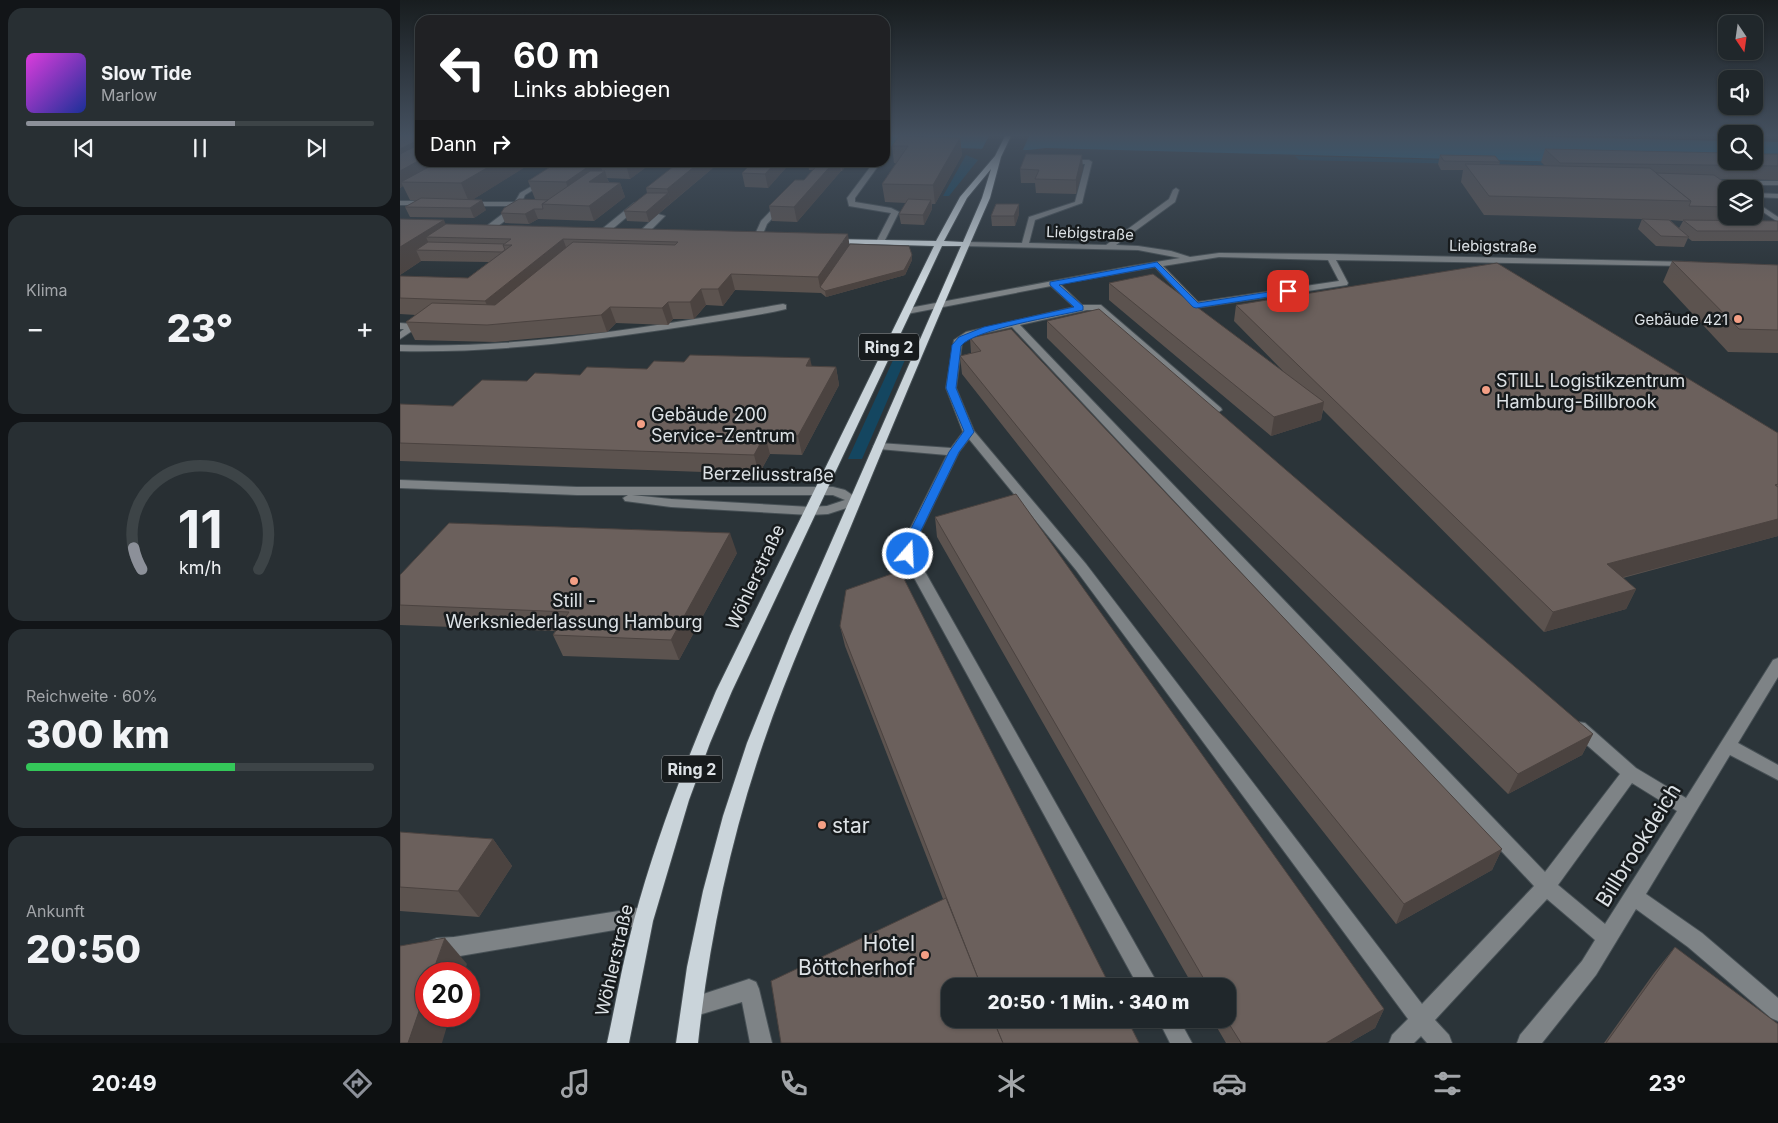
<!DOCTYPE html>
<html lang="de">
<meta charset="utf-8">
<style>
body{margin:0;font-family:Inter,sans-serif;background:#282f33;color:#f1f3f6;height:100vh;display:flex;flex-direction:column;font-size:19px;white-space:nowrap}
*{box-sizing:border-box;margin:0}
p{font-size:16px;color:#a2a5a9}
.icon{flex:none;width:28px;height:28px;fill:none;stroke:currentColor;stroke-width:2;stroke-linecap:round;stroke-linejoin:round}
.map{position:relative;flex:1;overflow:hidden}
.details{display:flex;flex-direction:column;gap:8px;padding:8px;background:#121518;width:400px}
.details>*{flex:none}
.banner{position:absolute;left:15px;top:15px;width:475px;height:152px;border-radius:15px;box-shadow:0 1px 4px #0004,0 0 0 1px #3d4447;background:#202124;color:#fff;overflow:hidden}
.needle{width:32px;rotate:167deg}
.tools{position:absolute;left:1318px;top:15px;display:grid;gap:10px}
.tools a{display:grid;place-items:center;width:45px;height:45px;border-radius:10px;background:#20272b;box-shadow:0 1px 4px #0004,0 0 0 1px #3d4447;font-size:25px}
.speed{position:absolute;left:15px;top:962px;display:flex;gap:10px;font-size:25px;font-weight:700;text-align:center}
.speed>*{display:grid;place-content:center;width:65px;height:65px;border-radius:50%;background:#20272b;box-shadow:0 1px 4px #0004,0 0 0 1px #3d4447;line-height:1}
.speed .limit{border:8px solid #d22;background:#fff;color:#111}
.pin{position:absolute;display:grid;place-items:center;width:42px;height:42px;color:#fff;margin:-21px;border-radius:10px;box-shadow:0 2px 8px #0006}
.me{position:absolute;width:55px;margin:-28px;rotate:19deg;stroke-linejoin:round;filter:drop-shadow(0 0 4px #0008)}
.turn{display:flex;align-items:center;gap:18px;height:105px;padding:0 15px;font-size:22px}
.turn .icon{width:65px;height:65px;stroke-width:2.5}
.turn b{display:block;font-size:35px;line-height:42px}
.then{display:flex;align-items:center;height:48px;padding:0 15px;background:#0003;gap:10px;font-size:19px}
.big{font-size:38px;font-weight:800;line-height:1.1}
.details .card{flex:1;display:flex;flex-direction:column;justify-content:center;gap:8px;min-width:0;padding:0 18px;border-radius:15px;background:#282f33}
.details .dial{align-items:center;gap:0}
.dial svg{height:130px;overflow:visible;fill:none;stroke:#3d4447;stroke-width:7;stroke-linecap:round;text-anchor:middle}
.dial text{fill:#f1f3f6;stroke:none}
.song{display:flex;align-items:center;gap:15px}
.cover{width:60px;height:60px;border-radius:8px;background:linear-gradient(135deg,hsl(300 70% 55%),hsl(230 70% 35%))}
.played{height:5px;border-radius:2px;background:linear-gradient(90deg,#8c9099 60%,#3d4447 60%)}
.keys{display:flex;justify-content:space-around;direction:ltr}
.heat{display:flex;justify-content:space-between;align-items:center;font-size:28px;direction:ltr}
.charge{height:8px;border-radius:4px;background:linear-gradient(90deg,#34c759 60%,#3d4447 0)}
.trip{position:absolute;left:541px;top:978px;width:295px;height:50px;border-radius:15px;background:#20272b;box-shadow:0 1px 4px #0004,0 0 0 1px #3d4447;font-weight:800;line-height:50px;text-align:center}
.dock{display:flex;height:80px;justify-content:space-around;align-items:center;background:#0d1011;color:#a2a5a9}
.dock .icon{width:35px;height:35px}
.dock .active{color:#8c9099}
.dock b{font-size:22px;color:#f1f3f6}
main{display:flex;flex:1;min-height:0}
.map>svg:first-child{display:block}
.green{fill:#144660}
.water{fill:#146a93}
.pier{fill:#2b3439}
.lines{fill:none;stroke-linecap:round;stroke-linejoin:round}
.minor-casing{stroke:#475055;stroke-width:2}
.major-casing{stroke:#475055;stroke-width:2}
.minor{fill:#7e8386;fill-rule:evenodd}
.major{fill:#cad4da;fill-rule:evenodd}
.wall{fill:#5c534f;fill-rule:evenodd}
.shaded-wall{fill:#4b4340}
.building{fill:#6b605c;stroke:#4b4340}
.route{fill:#1a73e8;stroke:#114b97}
.poi-dot{fill:#f39f85;stroke:#171b1d;stroke-width:2}
.labels{text-anchor:middle;dominant-baseline:central;stroke-width:5;stroke-linejoin:round;paint-order:stroke}
.far-street-label{font-size:15px;fill:#dde2e6;stroke:#171b1d}
.far-poi-label{font-size:15px;fill:#dde2e6;stroke:#171b1d;text-anchor:end}
.shield{fill:#171b1d;stroke:#a2a6aa;stroke-width:1}
.shield-label{font-size:16px;font-weight:bold;fill:#dde2e6}
.poi-label{font-size:18px;fill:#dde2e6;stroke:#171b1d;text-anchor:start}
.street-label{font-size:18px;fill:#dde2e6;stroke:#171b1d}
.near-poi-label{font-size:21px;fill:#dde2e6;stroke:#171b1d;text-anchor:start}
.near-street-label{font-size:21px;fill:#dde2e6;stroke:#171b1d}
</style>
<main>
<section class="details">
<div class="card">
<div class="song"><i class="cover"></i><div><b>Slow Tide</b><p>Marlow</p></div></div>
<div class="played"></div>
<div class="keys"><svg class="icon" aria-label="previous" viewBox="0 0 24 24"><path d="M18 5L8 12l10 7zM5 5v14"/></svg><svg class="icon" aria-label="pause" viewBox="0 0 24 24"><path d="M8 5v14M16 5v14"/></svg><svg class="icon" aria-label="next" viewBox="0 0 24 24"><path d="M6 5l10 7-10 7zM19 5v14"/></svg></div>
</div>
<div class="card"><p>Klima</p>
<div class="heat"><a>−</a><b class="big">23°</b><a>+</a></div>
</div>
<div class="card dial"><svg viewBox="0 0 100 80">
<path d="M14 69A42 42 0 1 1 86 69"/>
<path d="M14 69A42 42 0 0 1 9 56" stroke="#8c9099"/>
<text x="50" y="56" font-size="32" font-weight="700">11</text>
<text x="50" y="72" font-size="11">km/h</text>
</svg></div>
<div class="card"><p>Reichweite · 60%</p><b class="big">300 km</b><div class="charge"></div></div>
<div class="card"><p>Ankunft</p><b class="big">20:50</b></div>
</section>
<div class="map">
<svg width="1378" height="1043" viewBox="0 0 1378 1043">
<rect width="100%" height="100%" fill="#2b3439"/>
<g class="green">
<polygon points="566,155 578,160 549,196 543,196"/>
<polygon points="895,156 1141,162 1144,166 899,160"/>
<polygon points="511,346 462,459 448,459 499,347"/>
</g>
<polygon class="water" points="485,136 1111,136 1326,141 1326,161 1354,161 1354,141 1378,142 1378,168 646,148 628,150 485,146"/>
<polygon class="pier" points="589,136 629,136 622,152 581,151"/>
<g class="lines">
<defs>
<g id="minor">
<path d="M 665,160 L 689,160 L 692,162 L 682,203 L 635,220 L 629,243 L 706,245 L 769,199 L 773,190 L 776,188 L 779,190 L 775,202 L 716,245 L 738,246 L 771,251 L 790,257 L 819,253 L 930,254 L 1291,262 L 1292,264 L 1288,266 L 936,260 L 948,283 L 947,285 L 796,308 L 793,307 L 755,267 L 660,284 L 682,305 L 701,305 L 821,408 L 822,410 L 817,413 L 813,412 L 696,310 L 687,310 L 620,325 L 1145,872 L 1220,774 L 1173,733 L 1171,728 L 1173,723 L 1179,722 L 1185,723 L 1236,768 L 1286,798 L 1373,660 L 1378,658 L 1378,677 L 1338,743 L 1378,765 L 1378,780 L 1330,755 L 1246,894 L 1302,933 L 1378,998 L 1378,1021 L 1371,1018 L 1288,947 L 1236,909 L 1196,975 L 1142,1043 L 1117,1043 L 1120,1035 L 1182,961 L 1195,940 L 1147,899 L 1035,1020 L 1049,1035 L 1052,1043 L 1027,1043 L 1021,1036 L 1014,1043 L 989,1043 L 992,1035 L 1008,1019 L 676,570 L 569,439 L 559,452 L 513,547 L 515,554 L 759,986 L 738,986 L 501,554 L 501,547 L 547,455 L 479,449 L 473,446 L 479,443 L 551,448 L 563,432 L 546,388 L 554,340 L 566,332 L 674,307 L 651,286 L 507,314 L 503,311 L 504,309 L 732,266 L 780,258 L 738,250 L 563,246 L 562,244 L 566,242 L 622,243 L 629,217 L 675,202 L 685,164 L 663,163 L 662,162 ZM 819,257 L 928,260 L 939,281 L 798,302 L 763,266 ZM 612,327 L 1134,886 L 1022,1004 L 686,564 L 574,431 L 556,388 L 562,343 L 572,336 ZM 1232,783 L 1277,811 L 1205,924 L 1158,885 Z"/>
<polygon points="474,162 481,162 455,198 455,202 491,208 499,212 484,242 480,244 476,242 491,213 449,206 447,198"/>
<polygon points="144,179 146,180 146,182 125,195 118,211 86,235 80,235 80,231 113,206 64,206 64,202 115,202 120,193"/>
<polygon points="1331,181 1378,181 1378,185 1334,185 1338,189 1330,189 1327,185"/>
<polygon points="1354,193 1378,194 1378,198 1354,197"/>
<polygon points="0,201 29,201 33,203 29,205 0,205"/>
<polygon points="380,201 387,203 367,224 360,241 354,241 353,239 361,221"/>
<polygon points="1354,201 1378,217 1378,222 1354,206"/>
<polygon points="234,203 241,205 203,237 197,237 197,233"/>
<polygon points="258,214 265,216 243,238 237,238 237,234"/>
<path d="M 383,304 L 386,305 L 386,309 C 352,317 316,321 281,327 C 189,341 93,353 0,351 L 0,345 C 126,349 259,326 383,304 Z"/>
<polygon points="0,323 13,324 18,327 0,339 0,332 4,329 0,329"/>
<path d="M 0,480 L 177,487 L 433,487 L 445,490 L 461,501 L 459,504 L 428,514 L 410,515 L 271,507 L 225,501 L 223,498 L 228,495 L 177,495 L 0,488 ZM 232,495 L 433,495 L 445,500 L 427,506 L 410,507 L 271,499 Z"/>
<polygon points="244,907 251,910 254,916 251,922 244,925 54,957 37,958 30,955 27,948 30,941 37,938 54,937"/>
<polygon points="349,979 356,982 359,989 372,1043 350,1043 342,1002 292,1017 285,1014 282,1007 285,1000"/>
<polygon points="758,1019 779,1019 792,1043 770,1043"/>
</g>
<path id="major" d="M 605,136 L 611,136 L 601,157 L 590,198 C 542,307 496,417 451,526 C 421,598 388,670 363,744 C 330,841 309,941 298,1043 L 276,1043 L 287,967 L 303,891 L 323,816 L 347,743 L 390,636 L 561,246 L 542,246 L 332,691 L 310,743 L 289,800 L 253,921 L 229,1043 L 207,1043 C 216,1002 223,960 234,920 C 255,842 284,766 316,691 L 534,246 L 432,243 L 428,241 L 432,239 L 536,241 L 560,197 L 595,156 ZM 591,169 L 582,198 L 563,242 L 544,241 L 567,198 Z"/>
</defs>
<use href="#minor" class="minor-casing"/>
<use href="#major" class="major-casing"/>
<use href="#minor" class="minor"/>
<use href="#major" class="major"/>
</g>
<g class="wall">
<polygon points="0,136 20,162 133,162 72,200 86,210 74,218 10,217 5,207 17,201 10,200 3,186 0,188"/>
<polygon points="560,138 562,155 535,204 532,204 532,209 524,225 501,224 499,214 506,203 485,202 482,184 496,163 494,163 492,146"/>
<path d="M 1145,149 L 1378,166 L 1378,180 L 1321,179 L 1326,189 L 1326,216 L 1354,216 L 1354,204 L 1359,207 L 1353,221 L 1378,221 L 1378,241 L 1292,241 L 1288,238 L 1284,247 L 1256,246 L 1238,229 L 1242,219 L 1084,215 L 1061,182 L 1063,170 L 1041,170 L 1038,164 L 1040,155 L 1100,162 L 1099,165 L 1145,166 L 1141,162 ZM 1270,220 L 1283,221 L 1279,228 Z"/>
<polygon points="158,162 253,162 230,179 207,178 209,182 220,183 225,197 194,221 138,219 129,224 105,223 101,213 135,199 128,181"/>
<polygon points="320,162 249,222 227,221 224,211 247,193 246,188"/>
<polygon points="391,162 368,188 345,187 342,173"/>
<polygon points="408,162 449,162 442,171 441,171 397,222 372,221 369,206 404,180 413,170 409,170"/>
<polygon points="620,169 683,169 676,194 636,193 635,183 621,183"/>
<polygon points="619,204 619,214 615,226 592,226 591,216"/>
<polygon points="0,219 46,224 450,244 512,260 505,275 426,297 421,293 335,290 323,306 306,305 294,319 273,319 268,325 216,323 207,332 95,342 15,340 6,322 16,315 0,314 0,276 68,278 89,262 21,261 0,275"/>
<polygon points="1272,261 1378,265 1378,353 1328,352 1263,282"/>
<polygon points="709,283 884,372 834,321 836,305 1378,433 1378,536 1223,578 1236,589 1226,609 1144,632 923,410 921,420 871,436 709,300"/>
<polygon points="647,321 1193,734 1182,755 1108,794 647,338"/>
<polygon points="570,338 1102,849 1092,870 996,924 562,374 560,356 571,353"/>
<polygon points="412,366 436,367 439,385 402,455 370,454 359,474 0,461 0,404 53,406 127,381 180,375 247,369"/>
<polygon points="535,517 984,1009 975,1028 949,1043 826,1043 812,1019 828,1019 828,986 793,986 537,537"/>
<polygon points="337,553 279,660 163,656 153,635 155,631 0,625 0,575"/>
<polygon points="440,626 710,986 543,899 445,646"/>
<polygon points="0,832 93,839 112,866 79,917 0,911"/>
<polygon points="1275,947 1378,1043 1204,1043 1254,973"/>
</g>
<g class="shaded-wall">
<polygon points="560,138 562,155 535,204 533,185"/>
<polygon points="20,139 20,162 47,162 1,182 3,186 0,188 0,149"/>
<polygon points="682,155 683,169 676,194 676,180"/>
<polygon points="97,162 133,162 69,202 61,183"/>
<polygon points="195,162 227,162 200,164 203,173 205,171 209,185 172,201 166,182"/>
<polygon points="230,162 253,162 230,179 226,165"/>
<polygon points="300,162 320,162 271,203 267,189"/>
<polygon points="376,162 391,162 368,188 365,174"/>
<polygon points="434,162 439,162 441,171 397,222 394,207"/>
<polygon points="441,162 449,162 442,171"/>
<polygon points="220,183 225,197 194,221 189,206"/>
<polygon points="268,193 271,203 249,222 246,212"/>
<polygon points="82,200 86,210 74,218 70,208"/>
<polygon points="531,200 532,209 524,225 523,215"/>
<polygon points="619,204 619,214 615,226 614,216"/>
<polygon points="134,209 138,219 129,224 125,214"/>
<polygon points="44,220 52,238 26,237 32,251 16,250 21,261 0,275 0,247"/>
<polygon points="448,234 450,249 420,287 418,277"/>
<polygon points="163,239 169,255 93,318 85,301"/>
<polygon points="512,255 512,260 505,275 426,297 425,291"/>
<polygon points="331,274 335,290 323,306 318,289"/>
<polygon points="301,289 306,305 294,319 290,302"/>
<polygon points="268,302 273,319 268,325 262,308"/>
<polygon points="210,307 216,323 207,332 201,315"/>
<polygon points="410,358 414,376 406,366"/>
<polygon points="436,367 439,385 402,455 398,436"/>
<polygon points="924,402 921,420 871,436 874,417"/>
<polygon points="365,435 370,454 359,474 354,455"/>
<polygon points="1378,519 1378,536 1197,584 1207,564"/>
<polygon points="330,533 337,553 279,660 271,640"/>
<polygon points="1236,589 1226,609 1144,632 1153,612"/>
<polygon points="1193,734 1182,755 1108,794 1118,774"/>
<polygon points="93,839 112,866 79,917 58,891"/>
<polygon points="1102,849 1092,870 996,924 1004,904"/>
<polygon points="45,938 67,964 64,974 32,974"/>
<polygon points="26,991 26,1016 50,1016 42,1043 8,1043"/>
<polygon points="984,1009 975,1028 949,1043 926,1043"/>
</g>
<g class="building">
<polygon points="0,136 20,136 20,139 0,149"/>
<polygon points="499,136 560,138 533,185 482,184 508,146 492,146"/>
<polygon points="20,144 20,160 0,171 0,154"/>
<polygon points="1145,149 1326,153 1326,161 1354,161 1354,154 1378,154 1378,166 1160,163"/>
<polygon points="626,154 682,155 676,180 635,179 639,170 620,169"/>
<polygon points="1040,155 1095,156 1100,162 1044,161"/>
<polygon points="38,162 97,162 61,183 1,182"/>
<polygon points="158,162 195,162 166,182 128,181"/>
<polygon points="203,162 230,162 226,165 200,164"/>
<polygon points="279,162 300,162 267,189 246,188"/>
<polygon points="353,162 376,162 365,174 342,173"/>
<polygon points="420,162 434,162 394,207 369,206 395,180 404,180"/>
<polygon points="1065,164 1250,168 1291,201 1089,196"/>
<polygon points="190,171 205,171 189,182 220,183 189,206 142,204"/>
<polygon points="1256,173 1314,175 1334,189 1326,189 1326,207 1289,206 1291,201"/>
<polygon points="247,193 268,193 246,212 224,211"/>
<polygon points="21,198 82,200 70,208 5,207"/>
<polygon points="119,199 148,200 142,204 143,209 134,209 125,214 101,213 104,208"/>
<polygon points="508,199 531,200 523,215 499,214"/>
<polygon points="596,204 619,204 614,216 591,216"/>
<polygon points="1354,204 1359,207 1354,207"/>
<polygon points="0,219 44,220 0,247"/>
<polygon points="1242,219 1269,220 1289,237 1261,236"/>
<polygon points="1283,220 1378,221 1378,231 1297,231"/>
<polygon points="46,224 448,234 418,277 331,274 318,289 301,289 290,302 268,302 262,308 210,307 201,315 87,325 6,322 32,303 95,305 173,242 275,245 278,242 163,239 85,301 0,298 0,276 68,278 112,245 103,245 111,239 26,237"/>
<polygon points="28,242 104,244 103,245 105,250 102,252 16,250"/>
<polygon points="450,244 509,246 512,255 504,270 425,291 420,287"/>
<polygon points="1272,261 1378,265 1378,330 1339,329"/>
<polygon points="1097,263 1378,433 1378,484 1375,485 1378,487 1378,519 1207,564 1236,589 1153,612 836,305"/>
<polygon points="753,274 924,402 874,417 709,283"/>
<polygon points="699,309 1193,734 1118,774 647,321"/>
<polygon points="611,329 1102,849 1004,904 560,356 581,351 570,338"/>
<polygon points="290,355 410,358 406,366 436,367 398,436 365,435 354,455 0,443 0,404 53,406 82,380 127,381 135,373 180,375 187,367 247,369 254,361 284,362"/>
<polygon points="616,494 984,1009 926,1043 841,1043 826,1019 828,1019 828,986 808,986 535,517"/>
<polygon points="49,523 330,533 271,640 153,635 169,612 0,605 0,575"/>
<polygon points="500,571 710,986 581,986 440,626 446,590"/>
<polygon points="0,832 93,839 58,891 0,887"/>
<polygon points="546,898 581,986 550,986 550,1019 593,1019 603,1043 381,1043 371,981"/>
<polygon points="45,938 32,974 26,974 26,991 8,1043 0,1043 0,946"/>
<polygon points="1275,947 1378,1024 1378,1043 1206,1043"/>
<polygon points="593,1019 727,1019 739,1043 603,1043"/>
</g>
<linearGradient id="sky" x2="0" y2="1"><stop stop-color="#181d1f"/><stop offset="0.48" stop-color="#44505f"/><stop offset="1" stop-color="#44505f" stop-opacity="0"/></linearGradient>
<rect width="1378" height="282" fill="url(#sky)"/>
<path class="route" d="M 757,262 L 798,303 L 888,289 L 891,291 L 888,294 L 796,308 L 793,307 L 755,267 L 659,285 L 683,306 L 683,310 C 659,316 574,329 561,346 L 556,388 L 574,432 L 559,452 L 513,547 L 513,554 L 508,558 L 503,557 L 502,547 L 549,452 L 564,431 L 546,388 L 552,345 L 559,337 L 584,327 L 674,307 L 650,285 L 650,282 Z"/>
<g class="poi-dot">
<circle cx="1338" cy="319" r="5"/>
<circle cx="1086" cy="390" r="5"/>
<circle cx="241" cy="424" r="5"/>
<circle cx="174" cy="581" r="5"/>
<circle cx="422" cy="825" r="5"/>
<circle cx="525" cy="955" r="5"/>
</g>
<g class="labels">
<g class="far-street-label">
<text transform="translate(690 233) rotate(2)">Liebigstraße</text>
<text transform="translate(1093 246) rotate(1)">Liebigstraße</text>
</g>
<g class="far-poi-label">
<text x="1328" y="319">Gebäude 421</text>
</g>
<g class="shield">
<rect x="459" y="333.5" width="60" height="27" rx="4"/>
<rect x="262" y="755.5" width="60" height="27" rx="4"/>
</g>
<g class="shield-label">
<text x="489" y="347">Ring 2</text>
<text x="292" y="769">Ring 2</text>
</g>
<g class="poi-label">
<text x="1096" y="380">STILL Logistikzentrum<tspan x="1096" dy="21">Hamburg-Billbrook</tspan></text>
<text x="251" y="414">Gebäude 200<tspan x="251" dy="21">Service-Zentrum</tspan></text>
<text x="174" y="600" text-anchor="middle">Still -<tspan x="174" dy="21">Werksniederlassung Hamburg</tspan></text>
</g>
<g class="street-label">
<text transform="translate(368 474) rotate(1)">Berzeliusstraße</text>
<text transform="translate(355 577) rotate(-65)">Wöhlerstraße</text>
<text transform="translate(214 960) rotate(-77)">Wöhlerstraße</text>
</g>
<g class="near-poi-label">
<text x="432" y="825">star</text>
<text x="515" y="943" text-anchor="end">Hotel<tspan x="515" dy="24">Böttcherhof</tspan></text>
</g>
<g class="near-street-label">
<text transform="translate(1238 845) rotate(-58)">Billbrookdeich</text>
</g>
</g>
</svg>
<div class="tools">
<a><svg class="needle" viewBox="-14 -14 28 28"><path d="M0-13l5 13h-10z" fill="#e53935"/><path d="M0 13l5-13h-10z" fill="#a2a5a9"/></svg></a>
<a><svg class="icon" aria-label="sound" viewBox="0 0 24 24"><path d="M4 9h4l5-4v14l-5-4H4zM17 9q2 3 0 6"/></svg></a>
<a><svg class="icon" aria-label="search" viewBox="0 0 24 24"><circle cx="10" cy="10" r="6"/><path d="M15 15l6 6"/></svg></a>
<a><svg class="icon" aria-label="layers" viewBox="0 0 24 24"><path d="M12 4l9 5-9 5-9-5zM3 14l9 5 9-5"/></svg></a>
</div>
<div class="speed"><div class="limit">20</div></div>
<div class="pin" style="left:888px;top:291px;background:#d93025"><svg class="icon" aria-label="arrive" viewBox="0 0 24 24"><path d="M6 21V4h12l-3 4 3 4H6"/></svg></div>
<svg class="me" style="left:508px;top:554px" viewBox="-20 -20 40 40"><circle r="17" fill="#1a73e8" stroke="#fff" stroke-width="3"/><path d="M0-11L8 9 0 5-8 9z" fill="#fff"/></svg>
<div class="trip">20:50 · 1 Min. · 340 m</div>
<div class="banner">
<div class="turn"><svg class="icon" aria-label="left" viewBox="0 0 24 24"><path d="M17 20v-9H6M10 6l-5 5 5 5"/></svg><div><b>60 m</b>Links abbiegen</div></div>
<div class="then">Dann<svg class="icon" aria-label="right" viewBox="0 0 24 24"><path d="M7 20v-9h11M14 6l5 5-5 5"/></svg></div>
</div>
</div>
</main>
<nav class="dock">
<b>20:49</b>
<svg class="icon active" aria-label="directions" viewBox="0 0 24 24"><path d="M12 3l9 9-9 9-9-9zM9 14v-3h6M13 9l2 2-2 2"/></svg>
<svg class="icon" aria-label="music" viewBox="0 0 24 24"><path d="M9 18V5l10-2v13"/><circle cx="6" cy="18" r="3"/><circle cx="16" cy="16" r="3"/></svg>
<svg class="icon" aria-label="phone" viewBox="0 0 24 24"><path d="M5 4h4l2 5-3 2q2 4 5 5l2-3 5 2v4C11 20 4 13 5 4z"/></svg>
<svg class="icon" aria-label="climate" viewBox="0 0 24 24"><path d="M12 3v18M4 7l16 10M4 17L20 7"/></svg>
<svg class="icon" aria-label="car" viewBox="0 0 24 24"><path d="M5 17H2v-5l4-1 3-4h7l3 4 3 1v5h-3M9 17h6M6 11h13"/><circle cx="7" cy="17" r="2"/><circle cx="17" cy="17" r="2"/></svg>
<svg class="icon" aria-label="filters" viewBox="0 0 24 24"><path d="M4 7h16M4 17h16"/><circle cx="9" cy="7" r="2"/><circle cx="15" cy="17" r="2"/></svg>
<b>23°</b>
</nav>
